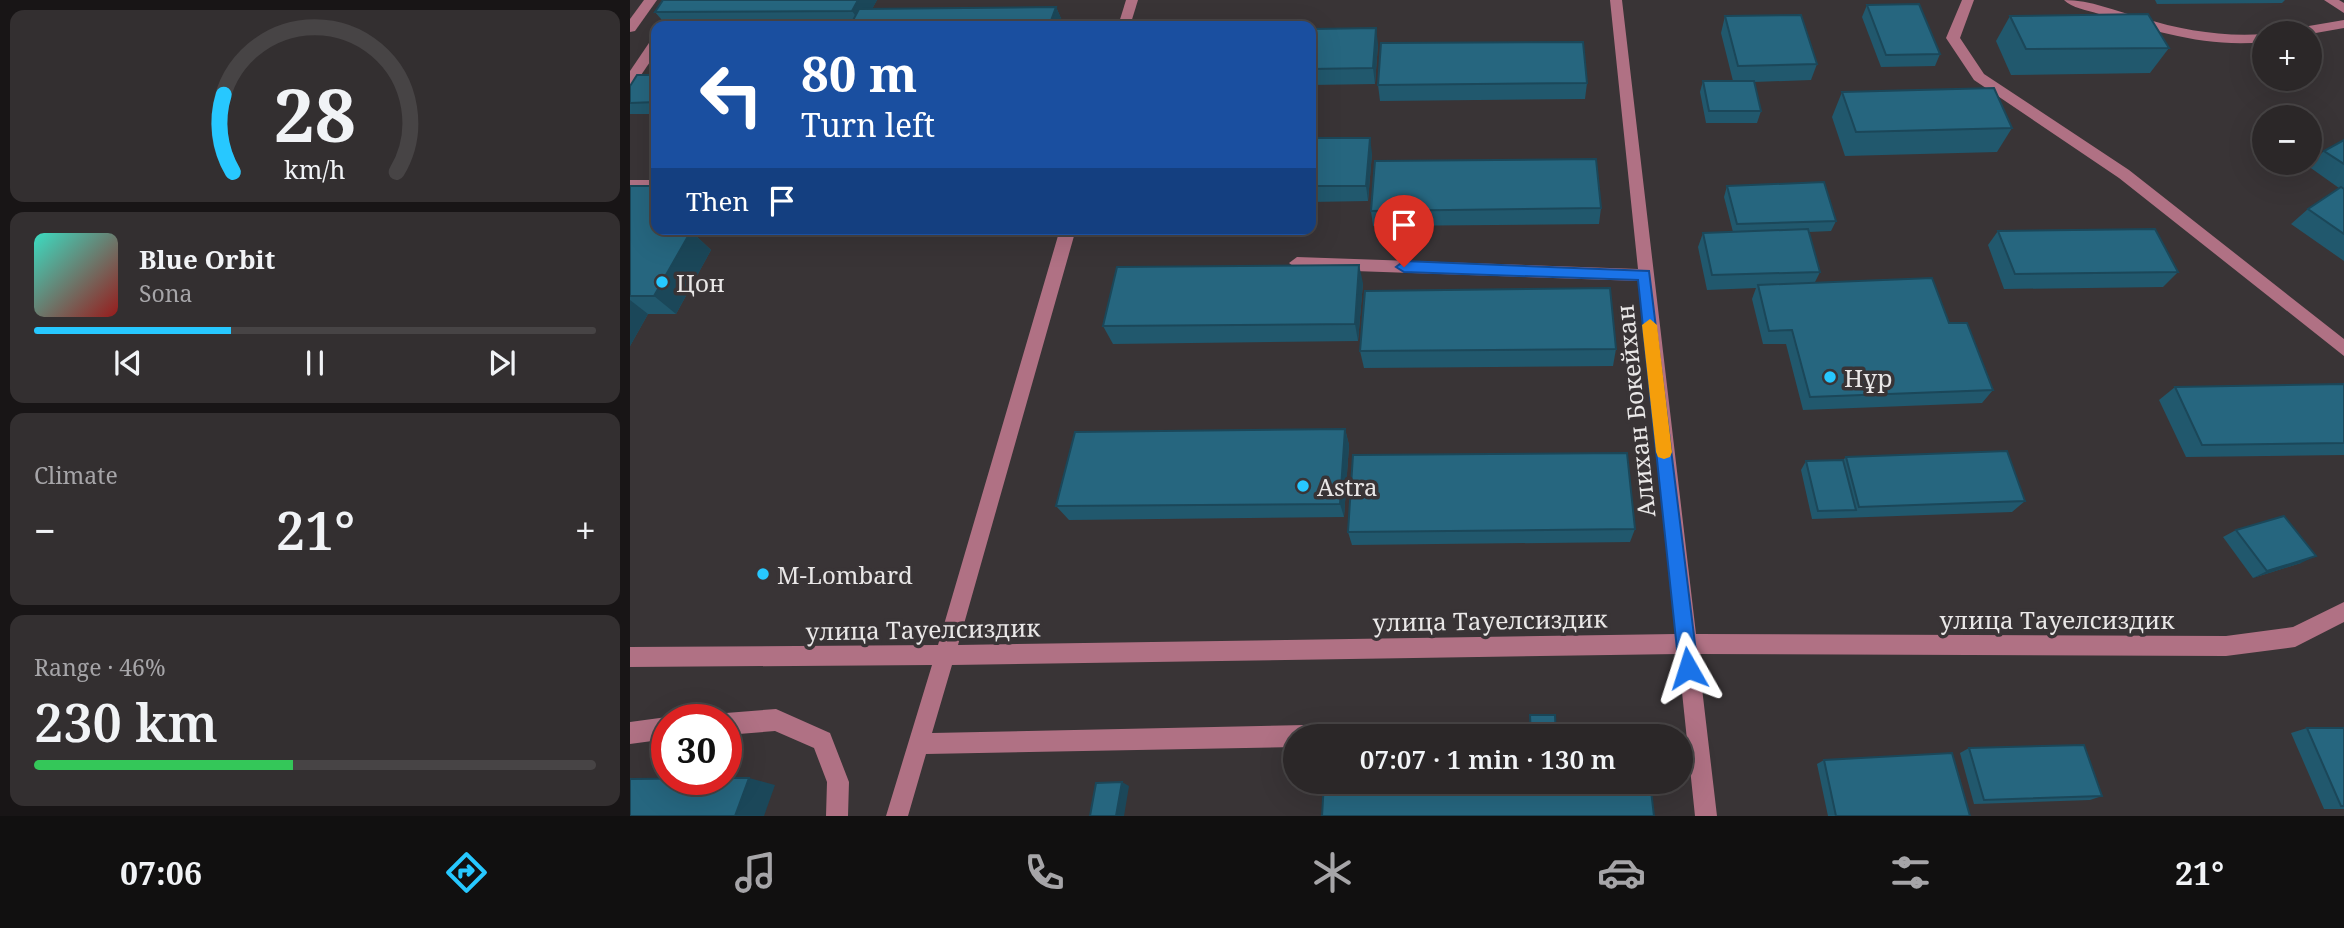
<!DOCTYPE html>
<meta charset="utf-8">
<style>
body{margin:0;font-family:"Noto Serif",serif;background:#332f30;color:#f1f3f6;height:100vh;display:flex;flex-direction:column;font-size:26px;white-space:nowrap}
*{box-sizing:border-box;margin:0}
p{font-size:23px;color:#a6a5a8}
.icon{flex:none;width:38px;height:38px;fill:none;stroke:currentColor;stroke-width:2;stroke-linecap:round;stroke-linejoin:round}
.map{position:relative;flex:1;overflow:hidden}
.details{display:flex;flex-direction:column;gap:10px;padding:10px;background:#181516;width:630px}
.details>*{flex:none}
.banner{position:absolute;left:21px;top:21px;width:665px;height:214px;border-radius:14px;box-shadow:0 7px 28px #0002,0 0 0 2px #474445;background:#1a4fa0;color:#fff;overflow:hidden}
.fabs{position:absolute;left:1622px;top:21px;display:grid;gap:14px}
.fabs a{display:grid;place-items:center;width:70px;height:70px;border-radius:50%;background:#2b2728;box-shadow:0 7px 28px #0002,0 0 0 2px #474445;font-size:35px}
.speed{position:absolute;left:21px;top:704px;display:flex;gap:14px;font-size:35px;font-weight:700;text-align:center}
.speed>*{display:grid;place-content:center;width:91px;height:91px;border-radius:50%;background:#2b2728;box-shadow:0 7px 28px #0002,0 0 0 2px #474445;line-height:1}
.speed .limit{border:10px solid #d22;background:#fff;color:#111}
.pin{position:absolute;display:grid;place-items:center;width:60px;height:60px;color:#fff;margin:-72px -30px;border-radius:50% 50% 50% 0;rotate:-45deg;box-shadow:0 0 7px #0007}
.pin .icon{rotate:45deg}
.me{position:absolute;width:77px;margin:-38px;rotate:354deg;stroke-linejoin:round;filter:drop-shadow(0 0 5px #0008)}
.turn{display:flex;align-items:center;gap:24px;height:147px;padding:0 35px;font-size:32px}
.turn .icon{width:91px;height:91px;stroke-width:2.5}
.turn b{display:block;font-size:49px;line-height:60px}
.then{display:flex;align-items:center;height:66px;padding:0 35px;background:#0003;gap:14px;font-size:26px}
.big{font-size:52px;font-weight:600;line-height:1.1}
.details .tile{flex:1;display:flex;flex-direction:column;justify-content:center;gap:10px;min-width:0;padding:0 24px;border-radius:14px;background:#332f30}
.details .dial{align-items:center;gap:0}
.dial svg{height:182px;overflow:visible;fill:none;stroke:#474445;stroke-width:7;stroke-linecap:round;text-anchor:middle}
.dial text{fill:#f1f3f6;stroke:none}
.song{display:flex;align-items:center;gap:21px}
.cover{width:84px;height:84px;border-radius:10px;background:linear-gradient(135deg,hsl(170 70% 55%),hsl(0 70% 35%))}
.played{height:7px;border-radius:4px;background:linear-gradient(90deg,#27c8ff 35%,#474445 35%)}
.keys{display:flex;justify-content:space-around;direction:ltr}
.heat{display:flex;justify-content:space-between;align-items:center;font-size:38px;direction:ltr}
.charge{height:10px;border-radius:5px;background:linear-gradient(90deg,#34c759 46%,#474445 0)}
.trip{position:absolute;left:653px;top:724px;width:410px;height:70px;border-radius:35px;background:#2b2728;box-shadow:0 7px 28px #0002,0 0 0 2px #474445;font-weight:600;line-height:70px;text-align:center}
.tabs{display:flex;height:112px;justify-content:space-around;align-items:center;background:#111010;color:#a6a5a8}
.tabs .icon{width:49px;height:49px}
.tabs .current{color:#27c8ff}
.tabs b{font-size:32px;color:#f1f3f6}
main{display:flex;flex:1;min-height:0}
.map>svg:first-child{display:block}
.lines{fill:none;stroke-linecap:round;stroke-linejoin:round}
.minor{fill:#b07184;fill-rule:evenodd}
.wall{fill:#21586d}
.shaded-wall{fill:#1b4759}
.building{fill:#26667f;stroke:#1b4759;stroke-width:2}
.route{fill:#1a73e8;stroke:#114b97;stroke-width:2}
.slow{fill:#f59e0b}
.poi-dot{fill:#27c8ff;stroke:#393436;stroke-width:2.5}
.labels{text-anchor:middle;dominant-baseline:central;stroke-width:7;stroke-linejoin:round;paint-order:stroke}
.poi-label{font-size:24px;fill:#e9e7e7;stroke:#393436;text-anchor:start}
.street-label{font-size:24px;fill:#e9e7e7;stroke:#393436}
</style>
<main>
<section class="details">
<div class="tile dial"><svg viewBox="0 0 100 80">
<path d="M14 69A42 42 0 1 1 86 69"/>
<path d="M14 69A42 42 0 0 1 10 35" stroke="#27c8ff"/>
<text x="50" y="56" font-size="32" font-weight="700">28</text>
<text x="50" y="72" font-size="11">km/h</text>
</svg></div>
<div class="tile">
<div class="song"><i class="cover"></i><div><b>Blue Orbit</b><p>Sona</p></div></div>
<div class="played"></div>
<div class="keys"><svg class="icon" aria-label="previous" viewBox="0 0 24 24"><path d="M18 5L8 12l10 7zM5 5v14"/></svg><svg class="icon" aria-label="pause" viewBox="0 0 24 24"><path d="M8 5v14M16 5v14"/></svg><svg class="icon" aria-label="next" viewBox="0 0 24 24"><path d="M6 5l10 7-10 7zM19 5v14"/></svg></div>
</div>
<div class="tile"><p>Climate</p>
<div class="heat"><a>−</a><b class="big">21°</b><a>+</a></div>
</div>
<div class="tile"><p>Range · 46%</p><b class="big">230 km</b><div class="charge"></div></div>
</section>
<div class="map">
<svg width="1714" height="816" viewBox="0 0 1714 816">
<rect width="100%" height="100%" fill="#393436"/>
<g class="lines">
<g class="minor">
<polygon points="14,0 27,0 5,31 0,32 0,19"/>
<polygon points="496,0 508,0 500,26 488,26"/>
<polygon points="980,0 992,0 1066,634 1596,636 1663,627 1714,602 1714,622 1665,647 1596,656 1068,654 1087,816 1065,816 1048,654 322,665 302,733 817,722 824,726 828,733 826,737 665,737 665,747 296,754 278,816 256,816 302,665 0,667 0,647 308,645 430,229 446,229 328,645 1046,634 1009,281 667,269 659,263 667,257 1008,269"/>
<polygon points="1332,0 1344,0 1330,38 1354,74 1499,170 1714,339 1714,356 1489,178 1344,80 1316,38"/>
<path d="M 1434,0 C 1461,0 1485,11 1512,18 C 1552,30 1592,37 1634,34 L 1634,42 C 1578,48 1522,31 1469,14 C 1457,10 1442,8 1434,0 Z"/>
<polygon points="1694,0 1709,0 1714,3 1714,13"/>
<polygon points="1714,20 1714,28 1680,34 1654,33 1661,29"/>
<polygon points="26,39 26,53 5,84 0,86 0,71 21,40"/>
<rect x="0" y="180" width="26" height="10"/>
<polygon points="146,709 200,733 219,782 218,816 196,816 197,782 184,748 145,731 96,735 96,719 87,719 96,713"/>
<polygon points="37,717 41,719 37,719 37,739 0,744 0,722"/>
</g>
</g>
<g class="wall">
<polygon points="33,0 247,0 242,9 426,7 433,23 432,26 37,26 25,12"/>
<polygon points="1525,0 1655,0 1652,3 1527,4"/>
<polygon points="1237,5 1310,54 1305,66 1251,67 1232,17"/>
<polygon points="1095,16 1187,64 1181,80 1124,82 1131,111 1127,123 1076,123 1070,92 1073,81 1103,81 1091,33"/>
<polygon points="1380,16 1539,48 1520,73 1381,75 1366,41"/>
<polygon points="681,29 748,44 745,84 681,85"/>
<polygon points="26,75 26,114 0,114 0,86"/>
<polygon points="957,83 955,99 750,101 748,85"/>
<polygon points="1212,92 1382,128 1367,152 1215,156 1202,117"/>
<polygon points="681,138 742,153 738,201 681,202"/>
<polygon points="1714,140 1714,261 1661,224 1678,209 1709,188 1678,166 1694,151"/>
<polygon points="0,186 26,229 67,229 64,234 81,250 46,314 18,314 0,346"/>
<polygon points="1097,186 1206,221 1201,231 1179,232 1190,272 1185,282 1319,323 1363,390 1352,403 1173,410 1156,344 1133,344 1122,299 1126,288 1077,290 1068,247 1073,233 1103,232 1094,197"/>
<polygon points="971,208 969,224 743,226 741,211"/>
<polygon points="1368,231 1548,272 1533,287 1374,289 1358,245"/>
<polygon points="733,283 728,341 483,344 473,326"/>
<polygon points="986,349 983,366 734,368 730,351"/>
<polygon points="1714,384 1714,455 1556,457 1529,400 1545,387"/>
<polygon points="715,429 719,445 714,517 439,520 426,506"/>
<polygon points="1216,457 1395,501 1382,512 1182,519 1171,470 1176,461 1213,460"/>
<polygon points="1005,529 1000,542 722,545 718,532"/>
<polygon points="1606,530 1671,563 1623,578 1593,537"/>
<polygon points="1677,728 1714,728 1714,809 1694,809 1661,733"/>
<polygon points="1339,748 1472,796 1460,800 1344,804 1330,753"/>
<polygon points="1194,760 1340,816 1198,816 1187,764"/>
</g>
<g class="shaded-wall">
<polygon points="228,0 247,0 233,26 222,11"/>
<polygon points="426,7 433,23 432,26 419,26"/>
<polygon points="746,28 748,44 745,84 743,68"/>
<polygon points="740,138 742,153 738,201 736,186"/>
<polygon points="35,229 67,229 64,234 81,250 46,314 24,296 34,231"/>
<polygon points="729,265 733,283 728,341 725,324"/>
<polygon points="0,300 18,314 0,346"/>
<polygon points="715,429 719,445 714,517 710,504"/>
<polygon points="1686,556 1671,563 1623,578 1637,571"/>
<polygon points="119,778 145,785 134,816 105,816"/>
<polygon points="492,782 499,786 494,816 486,816"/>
</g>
<g class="building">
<polygon points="33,0 228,0 222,11 25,12"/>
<polygon points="1289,4 1310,54 1256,55 1237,5"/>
<polygon points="426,7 419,26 220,26 229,9"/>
<polygon points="1518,14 1539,48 1396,49 1380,16"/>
<polygon points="1171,15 1187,64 1108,66 1095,16"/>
<polygon points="746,28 743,68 681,69 681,29"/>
<polygon points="953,42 957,83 748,85 751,43"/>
<polygon points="7,75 26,75 26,102 0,103 0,86"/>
<polygon points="1073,81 1124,81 1131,111 1079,111"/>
<polygon points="1364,88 1382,128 1226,132 1212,92"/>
<polygon points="681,138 740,138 736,186 681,186"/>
<polygon points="1714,140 1714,164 1694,151"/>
<polygon points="966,159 971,208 741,211 745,161"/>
<polygon points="1194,182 1206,221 1107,224 1097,186"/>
<polygon points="0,186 26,186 26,229 35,229 34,231 61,231 24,296 0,296"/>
<polygon points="1711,187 1714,189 1714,234 1678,209"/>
<polygon points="1178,229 1190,272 1082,275 1073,233"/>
<polygon points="1525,229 1548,272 1385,274 1368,231"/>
<polygon points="729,265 725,324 473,326 487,267"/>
<polygon points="1302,278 1319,323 1337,323 1363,390 1180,397 1162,330 1139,331 1128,285"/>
<polygon points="980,288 986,349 730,351 735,291"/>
<polygon points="1714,384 1714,443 1572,445 1545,387"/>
<polygon points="715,429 710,504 426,506 445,432"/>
<polygon points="1377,451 1395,501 1229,507 1216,457"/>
<polygon points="997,453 1005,529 718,532 723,455"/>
<polygon points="1213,460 1226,510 1188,511 1176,461"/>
<polygon points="1654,516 1686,556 1637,571 1606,530"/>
<polygon points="900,715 925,715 926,737 901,737"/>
<polygon points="1677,728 1714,728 1714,806 1711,806"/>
<polygon points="1454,745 1472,796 1354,800 1339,748"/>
<polygon points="1322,753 1340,816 1206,816 1194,760"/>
<polygon points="96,778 119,778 105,816 0,816 0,779"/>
<polygon points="492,782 486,816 460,816 466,783"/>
<polygon points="694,782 1020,782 1024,816 692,816"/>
</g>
<polygon class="route" points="774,261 1019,271 1068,668 1065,675 1058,677 1052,675 1049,668 1008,280 774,272 766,267"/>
<polygon class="slow" points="1020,319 1027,325 1042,452 1040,457 1034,459 1028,457 1026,452 1012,325"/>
<g class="poi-dot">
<circle cx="32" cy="282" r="7"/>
<circle cx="1200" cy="377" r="7"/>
<circle cx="673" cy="486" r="7"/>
<circle cx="133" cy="574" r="7"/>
</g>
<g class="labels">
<g class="poi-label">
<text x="46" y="282">Цон</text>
<text x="1214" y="377">Нұр</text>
<text x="687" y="486">Astra</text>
<text x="147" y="574">M-Lombard</text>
</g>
<g class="street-label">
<text transform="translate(1005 411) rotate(-96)">Алихан Бокейхан</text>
<text x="1427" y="619">улица Тауелсиздик</text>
<text transform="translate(860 620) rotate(-1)">улица Тауелсиздик</text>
<text transform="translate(293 629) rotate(-1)">улица Тауелсиздик</text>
</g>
</g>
</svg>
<div class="fabs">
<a>+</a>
<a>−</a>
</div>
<div class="speed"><div class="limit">30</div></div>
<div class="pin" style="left:774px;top:267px;background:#d93025"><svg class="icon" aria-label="arrive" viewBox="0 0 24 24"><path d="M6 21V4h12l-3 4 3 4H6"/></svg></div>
<svg class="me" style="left:1058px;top:668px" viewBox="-20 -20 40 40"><path d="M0-17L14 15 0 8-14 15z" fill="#1a73e8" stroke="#fff" stroke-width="4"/></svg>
<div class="trip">07:07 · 1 min · 130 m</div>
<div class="banner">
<div class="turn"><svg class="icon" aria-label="left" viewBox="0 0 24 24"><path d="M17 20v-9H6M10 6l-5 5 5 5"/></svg><div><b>80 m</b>Turn left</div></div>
<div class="then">Then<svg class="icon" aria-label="arrive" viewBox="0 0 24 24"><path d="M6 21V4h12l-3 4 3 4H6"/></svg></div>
</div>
</div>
</main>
<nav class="tabs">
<b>07:06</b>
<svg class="icon current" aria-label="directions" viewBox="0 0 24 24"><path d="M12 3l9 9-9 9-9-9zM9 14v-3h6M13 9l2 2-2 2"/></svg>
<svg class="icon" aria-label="music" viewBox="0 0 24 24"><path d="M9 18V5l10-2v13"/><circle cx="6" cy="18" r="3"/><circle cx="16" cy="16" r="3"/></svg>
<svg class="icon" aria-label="phone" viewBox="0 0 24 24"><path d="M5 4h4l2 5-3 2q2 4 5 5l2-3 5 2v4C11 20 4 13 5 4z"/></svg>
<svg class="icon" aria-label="climate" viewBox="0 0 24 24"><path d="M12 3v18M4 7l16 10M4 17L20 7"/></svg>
<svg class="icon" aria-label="car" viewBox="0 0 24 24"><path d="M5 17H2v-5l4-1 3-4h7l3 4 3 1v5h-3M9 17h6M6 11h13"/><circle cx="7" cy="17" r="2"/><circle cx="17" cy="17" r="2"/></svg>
<svg class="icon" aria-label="filters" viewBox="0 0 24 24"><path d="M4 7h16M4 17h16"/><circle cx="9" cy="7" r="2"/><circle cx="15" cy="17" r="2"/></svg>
<b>21°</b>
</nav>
